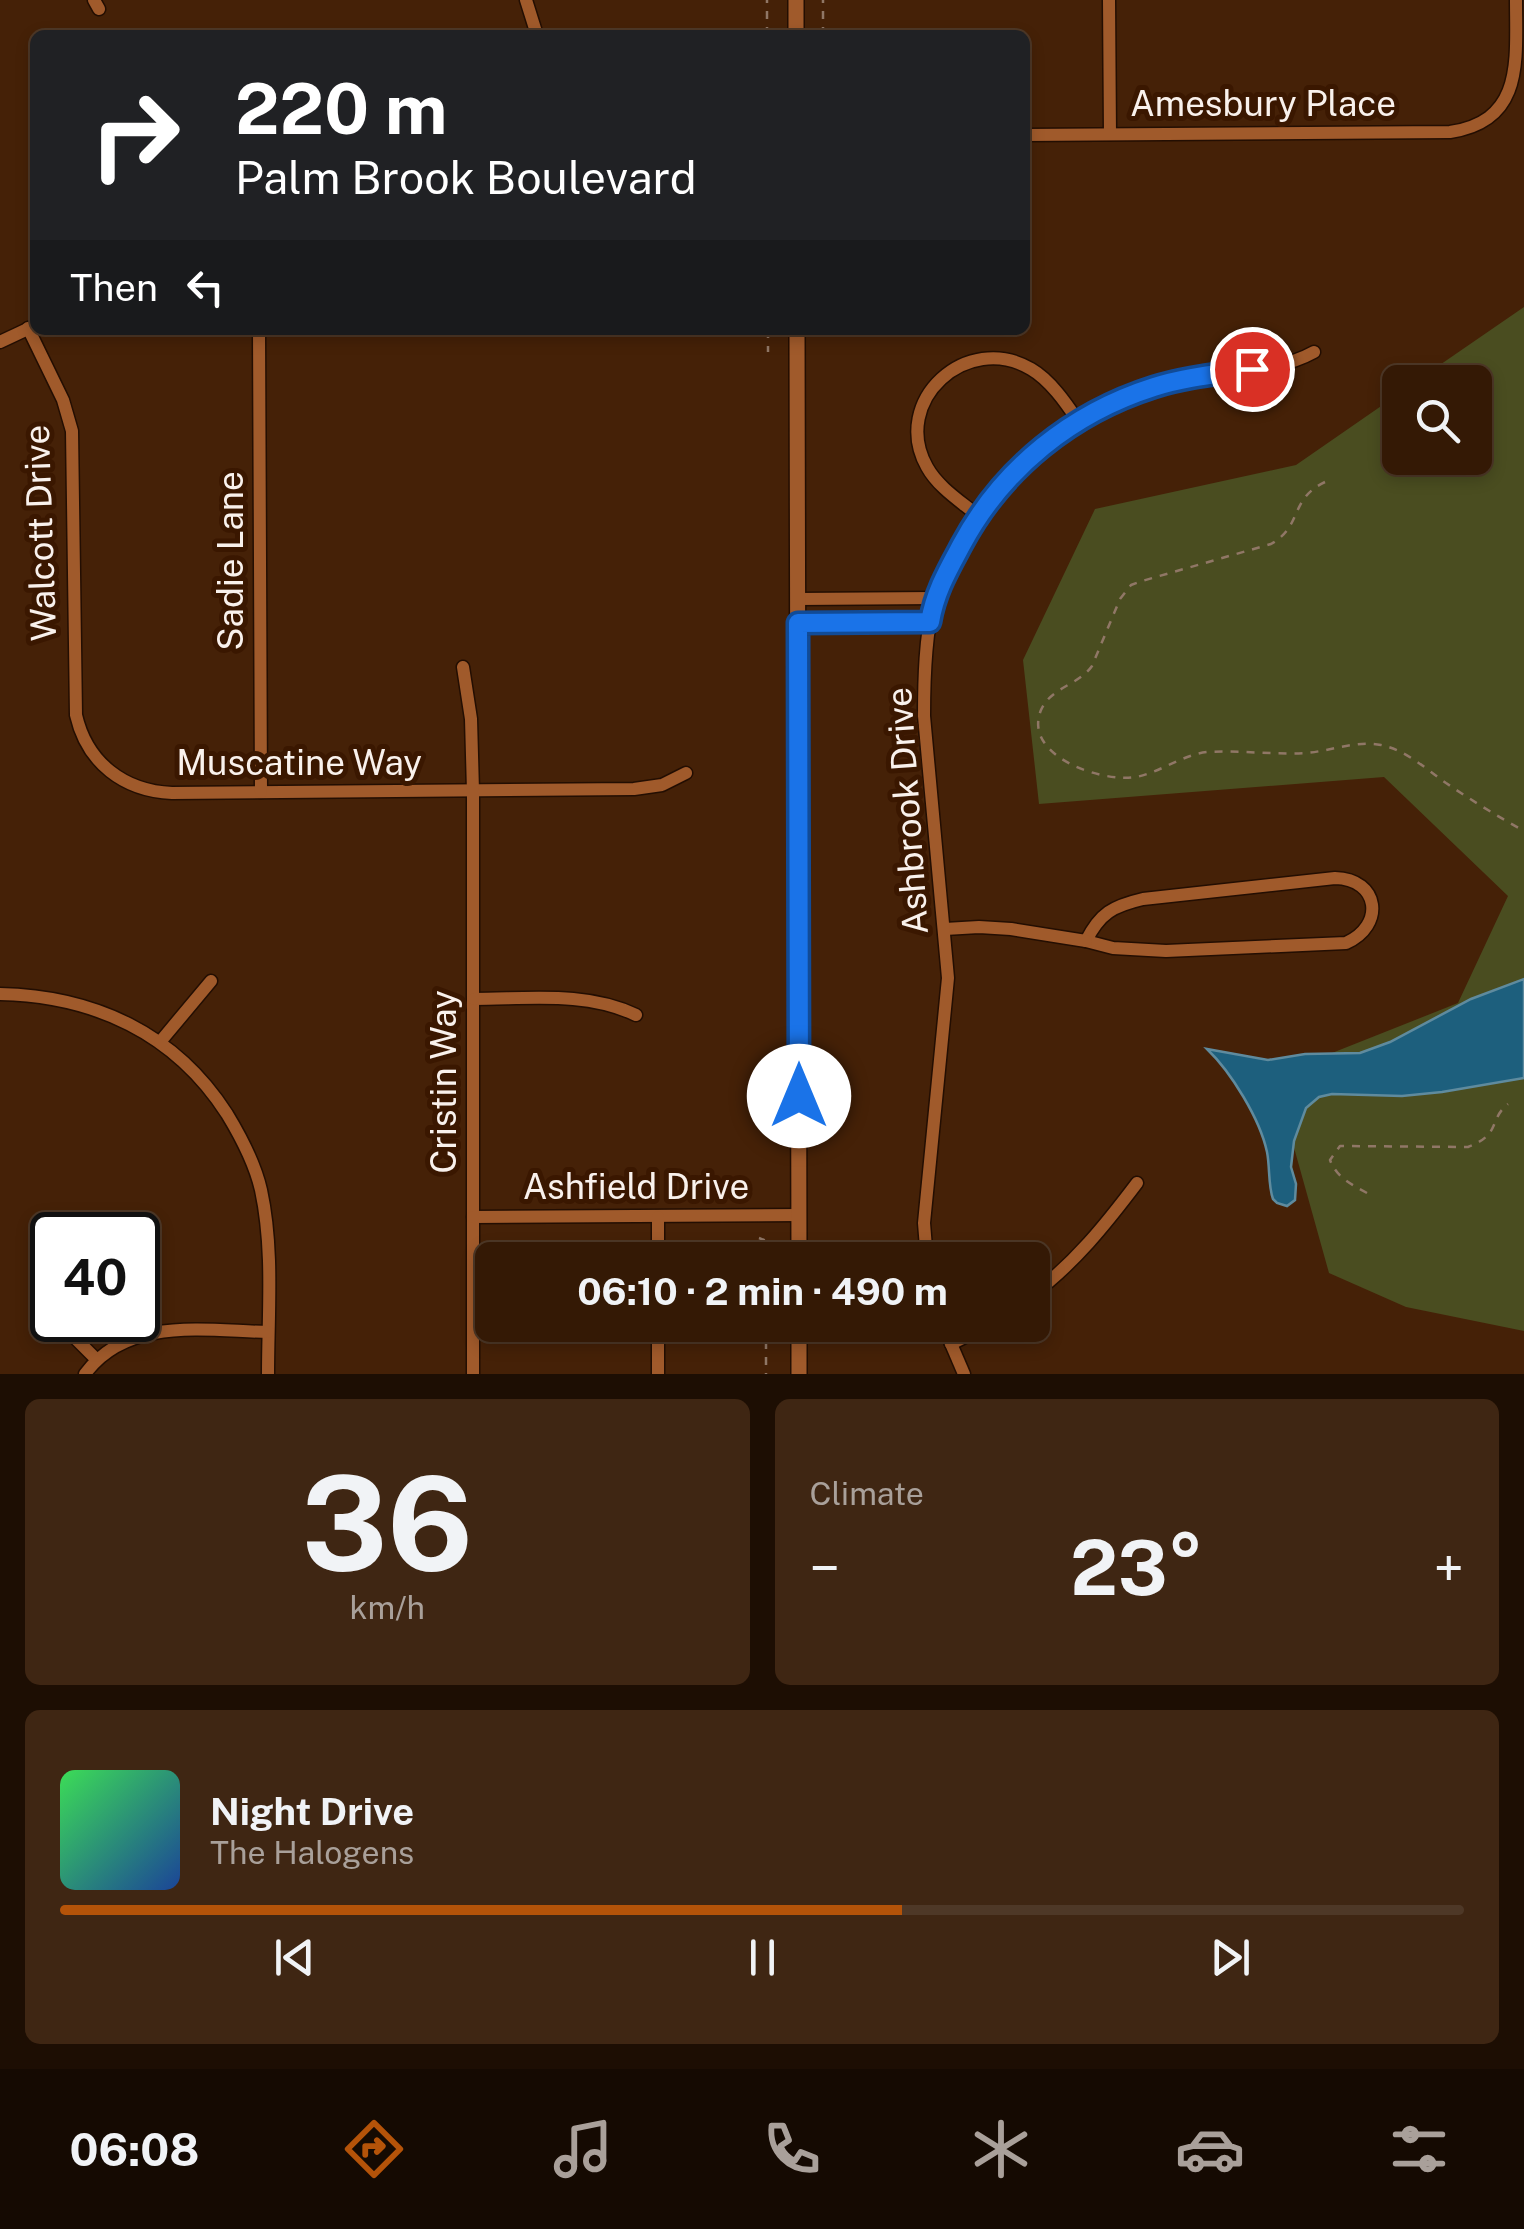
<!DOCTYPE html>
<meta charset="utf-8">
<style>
body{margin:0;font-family:"Public Sans",sans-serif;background:#3f2613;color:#f1f3f6;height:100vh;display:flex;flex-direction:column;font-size:38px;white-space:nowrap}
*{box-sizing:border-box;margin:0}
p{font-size:32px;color:#a9a09a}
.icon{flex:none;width:55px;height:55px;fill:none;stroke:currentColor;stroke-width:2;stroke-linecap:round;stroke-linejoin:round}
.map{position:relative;height:1374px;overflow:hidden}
.sheet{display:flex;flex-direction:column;gap:25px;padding:25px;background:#1d0e03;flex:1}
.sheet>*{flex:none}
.top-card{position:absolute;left:30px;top:30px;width:1000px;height:305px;border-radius:15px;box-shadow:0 5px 15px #0003,0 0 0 2px #4e3827;background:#202124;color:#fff;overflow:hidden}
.fabs{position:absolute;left:1382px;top:365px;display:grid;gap:20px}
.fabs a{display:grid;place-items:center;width:110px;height:110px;border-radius:15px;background:#341905;box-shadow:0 5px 15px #0003,0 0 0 2px #4e3827;font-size:50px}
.speed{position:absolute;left:30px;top:1212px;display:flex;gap:20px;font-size:50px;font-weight:700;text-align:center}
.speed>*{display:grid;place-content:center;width:130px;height:130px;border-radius:50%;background:#341905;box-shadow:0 5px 15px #0003,0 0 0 2px #4e3827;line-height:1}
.speed .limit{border:5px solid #111;border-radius:15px;background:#fff;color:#111}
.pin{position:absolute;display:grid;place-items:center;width:85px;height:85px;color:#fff;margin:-42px;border:5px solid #fff;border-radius:50%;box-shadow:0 2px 10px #0007}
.me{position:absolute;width:110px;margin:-55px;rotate:0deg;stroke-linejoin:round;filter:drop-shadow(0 0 8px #0008)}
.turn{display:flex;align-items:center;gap:35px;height:210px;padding:0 40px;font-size:45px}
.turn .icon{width:130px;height:130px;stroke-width:2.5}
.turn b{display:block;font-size:70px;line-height:85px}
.then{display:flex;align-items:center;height:95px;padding:0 40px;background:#0003;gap:20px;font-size:38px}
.big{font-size:75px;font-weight:700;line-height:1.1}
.sheet .card{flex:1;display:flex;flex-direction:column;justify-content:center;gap:15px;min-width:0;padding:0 35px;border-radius:15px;background:#3f2613}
.sheet .dial{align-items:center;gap:0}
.dial b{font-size:130px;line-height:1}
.song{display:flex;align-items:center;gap:30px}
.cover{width:120px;height:120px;border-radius:15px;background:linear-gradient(135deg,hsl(130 70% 55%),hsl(220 70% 35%))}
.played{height:10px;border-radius:5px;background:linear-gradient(90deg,#b45309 60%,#4e3827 60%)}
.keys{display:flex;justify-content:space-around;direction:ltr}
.heat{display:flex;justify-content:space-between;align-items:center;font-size:55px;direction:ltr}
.sheet .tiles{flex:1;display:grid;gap:25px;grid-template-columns:1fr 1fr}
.card:last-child{grid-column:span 2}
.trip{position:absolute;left:475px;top:1242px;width:575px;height:100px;border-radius:15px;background:#341905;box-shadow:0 5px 15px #0003,0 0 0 2px #4e3827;font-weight:700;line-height:100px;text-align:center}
.dock{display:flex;height:160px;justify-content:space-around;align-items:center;background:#150a02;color:#a9a09a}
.dock .icon{width:70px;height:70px}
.dock .current{color:#b45309}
.dock b{font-size:45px;color:#f1f3f6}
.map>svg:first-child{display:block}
.green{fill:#4a4d20}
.water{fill:#1d5f7d;stroke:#5f8b9e;stroke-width:2.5}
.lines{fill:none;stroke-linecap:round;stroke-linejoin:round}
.minor-casing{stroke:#230e02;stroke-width:15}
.tertiary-casing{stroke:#230e02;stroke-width:18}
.path{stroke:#907766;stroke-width:2.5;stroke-dasharray:8 8;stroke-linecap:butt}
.minor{stroke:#a05a2b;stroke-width:12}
.tertiary{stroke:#a05a2b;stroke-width:15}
.route-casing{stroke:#114b97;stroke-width:25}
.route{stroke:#1a73e8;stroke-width:18}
.labels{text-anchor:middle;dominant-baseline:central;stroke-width:10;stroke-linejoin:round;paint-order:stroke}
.street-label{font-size:35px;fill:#f9f1ec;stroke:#3a1700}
</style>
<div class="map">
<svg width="1524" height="1374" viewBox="0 0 1524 1374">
<rect width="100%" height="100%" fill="#452107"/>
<polygon class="green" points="1524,307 1524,1331 1406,1307 1329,1273 1274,1076 1458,1003 1508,896 1384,777 1039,804 1023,660 1095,509 1296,465 1400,393 1400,458 1475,458 1475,382 1415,382"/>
<path class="water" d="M 1524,979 L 1524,1078 L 1442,1092 L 1402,1096 L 1332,1094 L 1319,1097 L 1306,1108 L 1294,1141 L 1291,1167 L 1296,1184 L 1295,1200 L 1287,1206 L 1277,1203 L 1273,1199 C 1268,1185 1270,1167 1267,1152 C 1260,1119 1231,1072 1207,1049 L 1268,1060 L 1305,1054 L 1360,1053 L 1390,1042 L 1471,999 Z"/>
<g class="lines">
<defs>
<g id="minor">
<polyline points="94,0 99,9"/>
<polyline points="526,0 537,35"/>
<polyline points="1109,0 1110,134"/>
<path d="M 1025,135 L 1450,132 C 1524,121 1516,61 1516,0"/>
<path d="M 28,328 L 63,400 L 72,431 L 76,715 C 87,763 124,791 172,793 L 634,789 L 662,785 L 686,773"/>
<polyline points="259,330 261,792"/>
<polyline points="0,342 34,326"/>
<path d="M 977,515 C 960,501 938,487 927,467 C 890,401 967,331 1031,369 C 1050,380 1066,403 1078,421"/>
<polyline points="798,599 935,598"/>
<polyline points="798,623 930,622"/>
<polyline points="463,667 471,719 473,791 473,1374"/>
<path d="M 1335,878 C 1380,879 1385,926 1346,943 L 1166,951 L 1113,948 L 1086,941 C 1100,913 1113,906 1143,899 Z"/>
<polyline points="945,929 979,927 1011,929 1086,941"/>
<path d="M 0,994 C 94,996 175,1033 227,1114 C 241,1137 255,1164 261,1190 C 274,1250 268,1314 268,1374"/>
<path d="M 474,999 C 529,999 586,991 636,1015"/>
<polyline points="160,1042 211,981"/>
<polyline points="473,1217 799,1215"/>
<polyline points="658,1260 658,1217"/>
<path d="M 927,1260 L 924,1223 L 948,978 L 924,716 C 924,679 925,637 934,601 C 938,585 949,568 957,553 C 964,540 970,525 979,513 C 1024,453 1085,406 1158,386 C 1207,372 1271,376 1314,352"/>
<path d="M 1032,1295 C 1074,1264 1106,1224 1137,1183"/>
<polyline points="943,1325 964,1374"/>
<polyline points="63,1326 96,1359"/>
<polyline points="951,1344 989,1325"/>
<path d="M 85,1374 C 127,1316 206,1331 268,1332"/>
<polyline points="658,1374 658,1325"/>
</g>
<g id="tertiary">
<polyline points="796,0 796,35"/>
<polyline points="797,330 799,1260"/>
<polyline points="799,1325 799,1374"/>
</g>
</defs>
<use href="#minor" class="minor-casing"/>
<use href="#tertiary" class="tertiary-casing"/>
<g class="path">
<polyline points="767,35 767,0"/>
<polyline points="823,35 823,0"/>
<polyline points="768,330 768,352"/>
<path d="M 1325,482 C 1289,499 1303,526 1271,544 L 1142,581 L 1131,585 L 1120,599 L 1092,666 C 1079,685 1051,687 1041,710 C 1022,756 1102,783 1136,777 C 1161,772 1182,755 1207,752 C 1240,750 1273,755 1306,753 C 1331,751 1356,740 1381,745 C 1406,750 1426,769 1446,783 C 1471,800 1497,816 1524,831"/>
<path d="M 1367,1193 C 1351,1184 1337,1178 1330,1160 L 1340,1146 L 1468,1147 C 1502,1134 1488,1120 1508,1104"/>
<polyline points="759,1238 764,1240 766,1260"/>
<polyline points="766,1325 766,1374"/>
</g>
<use href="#minor" class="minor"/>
<use href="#tertiary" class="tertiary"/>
</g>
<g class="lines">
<defs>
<path id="route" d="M 799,1096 L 798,623 L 930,622 C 935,592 948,570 962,544 C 1003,468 1072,413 1154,387 C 1185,377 1219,374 1252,369"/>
</defs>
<use href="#route" class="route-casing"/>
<use href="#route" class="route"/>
</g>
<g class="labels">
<g class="street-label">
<text x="1263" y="103">Amesbury Place</text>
<text transform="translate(40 533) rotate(-92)">Walcott Drive</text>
<text transform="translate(230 561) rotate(-90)">Sadie Lane</text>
<text x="299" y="762">Muscatine Way</text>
<text transform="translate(907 811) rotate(-94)">Ashbrook Drive</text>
<text transform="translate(443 1082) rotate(-90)">Cristin Way</text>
<text x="636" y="1186">Ashfield Drive</text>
</g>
</g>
</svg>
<div class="fabs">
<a><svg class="icon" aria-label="search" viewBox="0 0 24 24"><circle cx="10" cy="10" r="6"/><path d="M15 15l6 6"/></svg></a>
</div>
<div class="speed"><div class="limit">40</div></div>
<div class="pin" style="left:1252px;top:369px;background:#d93025"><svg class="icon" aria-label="arrive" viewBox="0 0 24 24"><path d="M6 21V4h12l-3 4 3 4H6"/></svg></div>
<svg class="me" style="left:799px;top:1096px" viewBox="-20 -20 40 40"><circle r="19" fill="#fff"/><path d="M0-13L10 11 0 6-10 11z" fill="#1a73e8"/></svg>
<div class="trip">06:10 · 2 min · 490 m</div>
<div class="top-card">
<div class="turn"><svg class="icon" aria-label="right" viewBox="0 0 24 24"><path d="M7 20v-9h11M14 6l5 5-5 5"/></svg><div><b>220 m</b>Palm Brook Boulevard</div></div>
<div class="then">Then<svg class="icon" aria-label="left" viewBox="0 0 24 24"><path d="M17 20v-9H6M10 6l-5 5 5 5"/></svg></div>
</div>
</div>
<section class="sheet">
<div class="tiles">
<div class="card dial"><b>36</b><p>km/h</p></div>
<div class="card"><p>Climate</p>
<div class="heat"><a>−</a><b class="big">23°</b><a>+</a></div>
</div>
<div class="card">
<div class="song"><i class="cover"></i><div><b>Night Drive</b><p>The Halogens</p></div></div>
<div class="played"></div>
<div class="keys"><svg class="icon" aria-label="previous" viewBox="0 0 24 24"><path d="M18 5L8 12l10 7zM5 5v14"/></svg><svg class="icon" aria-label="pause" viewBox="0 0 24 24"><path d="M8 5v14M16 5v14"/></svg><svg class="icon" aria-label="next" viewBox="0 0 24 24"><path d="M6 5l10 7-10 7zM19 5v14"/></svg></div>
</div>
</div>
</section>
<nav class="dock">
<b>06:08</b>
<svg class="icon current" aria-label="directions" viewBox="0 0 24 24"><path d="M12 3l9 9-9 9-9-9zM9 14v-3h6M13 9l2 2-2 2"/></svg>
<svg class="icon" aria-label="music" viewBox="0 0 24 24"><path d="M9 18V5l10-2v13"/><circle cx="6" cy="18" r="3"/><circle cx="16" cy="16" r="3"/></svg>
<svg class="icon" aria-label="phone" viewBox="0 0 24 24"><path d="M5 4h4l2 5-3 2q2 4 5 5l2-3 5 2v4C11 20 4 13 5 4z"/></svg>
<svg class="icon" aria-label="climate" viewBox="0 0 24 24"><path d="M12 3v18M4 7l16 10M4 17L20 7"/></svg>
<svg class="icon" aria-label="car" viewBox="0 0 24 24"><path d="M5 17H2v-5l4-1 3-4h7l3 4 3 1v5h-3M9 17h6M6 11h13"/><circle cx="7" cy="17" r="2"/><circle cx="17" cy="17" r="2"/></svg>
<svg class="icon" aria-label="filters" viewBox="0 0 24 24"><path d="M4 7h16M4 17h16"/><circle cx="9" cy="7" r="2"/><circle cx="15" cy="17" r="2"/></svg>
</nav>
